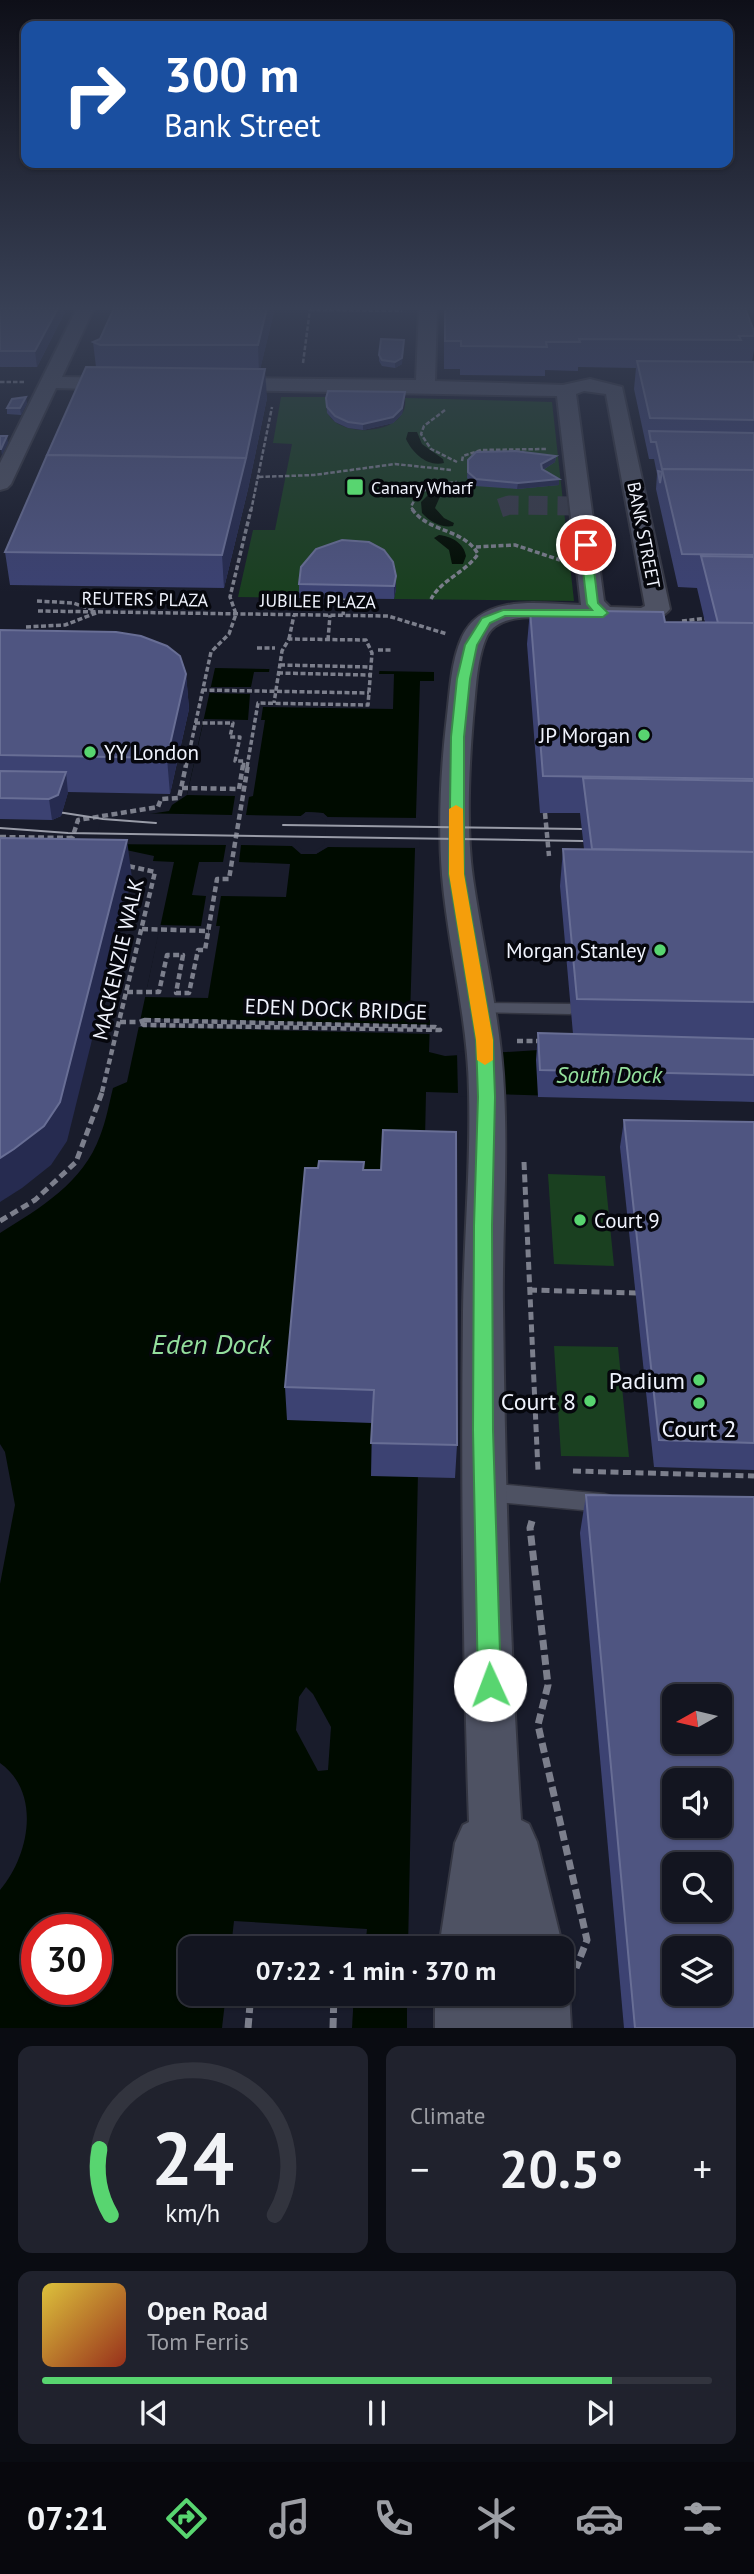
<!DOCTYPE html>
<meta charset="utf-8">
<style>
body{margin:0;font-family:"PT Sans",sans-serif;background:#20222d;color:#f1f3f6;height:100vh;display:flex;flex-direction:column;font-size:26px;white-space:nowrap}
*{box-sizing:border-box;margin:0}
p{font-size:23px;color:#9d9fa5}
.icon{flex:none;width:38px;height:38px;fill:none;stroke:currentColor;stroke-width:2;stroke-linecap:round;stroke-linejoin:round}
.map{position:relative;height:2028px;overflow:hidden}
.details{display:flex;flex-direction:column;gap:18px;padding:18px;background:#0a0c12;flex:1}
.details>*{flex:none}
.guide{position:absolute;left:21px;top:21px;width:712px;height:147px;border-radius:14px;box-shadow:0 2px 5px #0004,0 0 0 2px #32343e;background:#1a4fa0;color:#fff;overflow:hidden}
.needle{width:46px;rotate:262deg}
.buttons{position:absolute;left:662px;top:1684px;display:grid;gap:14px}
.buttons a{display:grid;place-items:center;width:70px;height:70px;border-radius:14px;background:#131520;box-shadow:0 2px 5px #0004,0 0 0 2px #32343e;font-size:35px}
.speed{position:absolute;left:21px;top:1914px;display:flex;gap:14px;font-size:35px;font-weight:700;text-align:center}
.speed>*{display:grid;place-content:center;width:91px;height:91px;border-radius:50%;background:#131520;box-shadow:0 2px 5px #0004,0 0 0 2px #32343e;line-height:1}
.speed .limit{border:10px solid #d22;background:#fff;color:#111}
.pin{position:absolute;display:grid;place-items:center;width:60px;height:60px;color:#fff;margin:-30px;border:4px solid #fff;border-radius:50%;box-shadow:0 2px 7px #0007}
.me{position:absolute;width:77px;margin:-38px;rotate:358deg;stroke-linejoin:round;filter:drop-shadow(0 0 5px #0008)}
.turn{display:flex;align-items:center;gap:24px;height:147px;padding:0 28px;font-size:32px}
.turn .icon{width:91px;height:91px;stroke-width:2.5}
.turn b{display:block;font-size:49px;line-height:60px}
.big{font-size:52px;font-weight:800;line-height:1.1}
.details .widget{flex:1;display:flex;flex-direction:column;justify-content:center;gap:10px;min-width:0;padding:0 24px;border-radius:14px;background:#20222d}
.details .dial{align-items:center;gap:0}
.dial svg{height:182px;overflow:visible;fill:none;stroke:#32343e;stroke-width:7;stroke-linecap:round;text-anchor:middle}
.dial text{fill:#f1f3f6;stroke:none}
.song{display:flex;align-items:center;gap:21px}
.cover{width:84px;height:84px;border-radius:10px;background:linear-gradient(135deg,hsl(50 70% 55%),hsl(10 70% 35%))}
.played{height:7px;border-radius:4px;background:linear-gradient(90deg,#58d570 85%,#32343e 85%)}
.keys{display:flex;justify-content:space-around;direction:ltr}
.heat{display:flex;justify-content:space-between;align-items:center;font-size:38px;direction:ltr}
.details .tiles{flex:1;display:grid;gap:18px;grid-template-columns:1fr 1fr}
.widget:last-child{grid-column:span 2}
.trip{position:absolute;left:178px;top:1936px;width:396px;height:70px;border-radius:14px;background:#131520;box-shadow:0 2px 5px #0004,0 0 0 2px #32343e;font-weight:800;line-height:70px;text-align:center}
.dock{display:flex;height:112px;justify-content:space-around;align-items:center;background:#08080d;color:#9d9fa5}
.dock .icon{width:49px;height:49px}
.dock .current{color:#58d570}
.dock b{font-size:32px;color:#f1f3f6}
.map>svg:first-child{display:block}
.green{fill:#1a4020}
.water{fill:#000b00;fill-rule:evenodd}
.pier{fill:#191c2b;fill-rule:evenodd}
.lines{fill:none;stroke-linecap:round;stroke-linejoin:round}
.minor-tunnel{stroke:#393c4a;stroke-width:19;stroke-dasharray:19 10;stroke-linecap:butt}
.service-casing{stroke:#343642;stroke-width:3}
.minor-casing{stroke:#343642;stroke-width:4}
.path-far4{stroke:#7c7f8c;stroke-width:2.5;stroke-dasharray:4.5 2;stroke-linecap:butt}
.path-far3{stroke:#7c7f8c;stroke-width:3.5;stroke-dasharray:5 2.5;stroke-linecap:butt}
.path-far2{stroke:#7c7f8c;stroke-width:4.5;stroke-dasharray:6 3.5;stroke-linecap:butt}
.path-far1{stroke:#7c7f8c;stroke-width:5;stroke-dasharray:8 4.5;stroke-linecap:butt}
.path{stroke:#7c7f8c;stroke-width:7;stroke-dasharray:10 5;stroke-linecap:butt}
.service{fill:#4e5263;fill-rule:evenodd}
.minor{fill:#4e5263;fill-rule:evenodd}
.tram{stroke:#999ca8;stroke-width:2}
.path-bridge{stroke:#7c7f8c;stroke-width:4.5;stroke-dasharray:6 3.5;stroke-linecap:butt}
.wall{fill:#3c4272}
.shaded-wall{fill:#262b50}
.building{fill:#4f5581;stroke:#686e95;stroke-width:2;fill-rule:evenodd}
.route{fill:#58d570;stroke:#398a49;stroke-width:2}
.slow{fill:#f59e0b}
.poi-dot{fill:#58d570;stroke:#06070d;stroke-width:2.5}
.labels{text-anchor:middle;dominant-baseline:central;stroke-width:7;stroke-linejoin:round;paint-order:stroke}
.far-poi-label{font-size:18px;fill:#f0f3fd;stroke:#06070d;text-anchor:start}
.far-street-label{font-size:18px;fill:#f0f3fd;stroke:#06070d}
.poi-label{font-size:21px;fill:#f0f3fd;stroke:#06070d;text-anchor:end}
.street-label{font-size:21px;fill:#f0f3fd;stroke:#06070d}
.water-label{font-size:23px;font-style:italic;fill:#94df9d;stroke:#06070d}
.near-poi-label{font-size:24px;fill:#f0f3fd;stroke:#06070d;text-anchor:end}
.near-water-label{font-size:28px;font-style:italic;fill:#94df9d;stroke:#06070d}
</style>
<div class="map">
<svg width="754" height="2028" viewBox="0 0 754 2028">
<rect width="100%" height="100%" fill="#191c2b"/>
<g class="green">
<path d="M 281,397 L 328,397 C 312,439 411,443 405,398 L 552,402 L 574,601 L 394,599 L 396,582 L 301,580 L 299,598 L 238,597 L 253,530 L 275,530 L 292,444 L 273,443 Z"/>
<polygon points="548,1174 605,1176 614,1266 554,1264"/>
<polygon points="554,1346 618,1347 629,1457 561,1456"/>
</g>
<g class="water">
<path d="M 408,432 L 417,432 L 422,444 L 443,459 L 444,463 C 428,467 413,454 406,439 Z"/>
<path d="M 432,491 L 442,492 L 435,508 L 444,518 L 454,523 L 453,526 C 442,528 430,522 422,513 L 421,502 Z"/>
<path d="M 439,535 C 451,536 464,543 466,556 L 463,564 L 452,564 L 449,550 L 434,538 Z"/>
<path d="M 215,668 L 434,672 L 434,681 L 420,681 L 410,1018 L 430,1020 L 429,1052 L 445,1056 L 570,1048 L 754,1102 L 426,1092 L 408,1948 L 191,1948 L 191,1993 L 407,1993 L 407,2028 L 0,2028 L 0,1890 C 29,1856 42,1793 0,1763 L 0,1584 L 15,1505 L 5,1452 L 0,1444 L 0,1233 C 40,1208 83,1183 100,1136 C 106,1121 109,1104 113,1088 L 127,1082 L 174,862 L 153,861 L 154,856 L 98,844 L 104,821 L 169,811 L 172,805 L 187,795 ZM 306,812 L 323,813 L 331,820 L 327,847 L 316,854 L 301,853 L 291,845 L 296,820 ZM 37,1930 L 96,1930 L 96,1990 L 37,1990 Z"/>
</g>
<g class="pier">
<path d="M 270,665 L 380,667 L 379,674 L 394,674 L 393,709 L 263,707 L 261,720 L 265,720 L 253,796 L 249,797 L 246,815 L 301,816 L 306,812 L 323,813 L 327,817 L 420,818 L 419,848 L 328,847 L 316,854 L 301,854 L 292,846 L 241,845 L 239,862 L 290,864 L 286,897 L 221,896 L 216,926 L 220,926 L 208,998 L 145,997 L 160,925 L 201,926 L 206,896 L 192,895 L 199,862 L 223,862 L 226,845 L 94,844 L 101,820 L 132,813 L 232,815 L 235,796 L 187,795 L 204,719 L 248,720 L 250,694 L 210,693 L 211,687 L 251,687 L 254,672 L 269,672 ZM 307,816 L 321,817 L 327,821 L 324,845 L 315,851 L 302,850 L 295,843 L 299,821 Z"/>
<polygon points="137,1018 433,1025 433,1034 135,1027 139,1022"/>
<polygon points="502,1049 504,1097 458,1096 457,1052"/>
<polygon points="306,1687 313,1694 331,1727 328,1770 318,1771 296,1730 299,1697"/>
<polygon points="234,1921 367,1929 366,1938 409,1939 408,1948 231,1948"/>
<polygon points="226,1993 354,1993 352,2028 222,2028"/>
</g>
<g class="lines">
<polyline class="minor-tunnel" points="500,508 509,505 581,506"/>
<defs>
<g id="service">
<polygon points="479,1003 570,1004 578,1009 570,1014 473,1012 471,1008"/>
<polygon points="487,1483 604,1494 611,1496 615,1503 611,1510 604,1512 487,1501 480,1498 477,1492 480,1486"/>
</g>
<g id="minor">
<polygon points="77,308 94,308 62,377 124,378 133,384 124,390 56,388 11,484 7,488 0,490 0,463"/>
<path d="M 419,308 L 437,308 L 435,381 L 563,385 L 590,379 L 622,387 L 670,609 C 641,647 510,590 487,636 C 476,660 476,692 473,718 C 469,767 466,829 473,878 C 483,949 501,1019 504,1091 C 508,1162 502,1235 503,1306 C 505,1477 510,1649 521,1820 L 529,1824 L 537,1842 L 563,1948 L 562,1952 L 562,1948 L 439,1948 L 455,1843 L 463,1825 L 469,1822 C 463,1652 461,1481 463,1311 C 464,1238 471,1164 469,1092 C 468,1018 448,948 442,875 C 438,823 441,767 447,716 C 450,691 451,661 462,637 C 483,593 539,604 581,605 L 557,396 L 220,390 L 211,384 L 220,378 L 416,380 ZM 584,391 L 606,394 L 645,606 L 641,608 L 610,607 L 604,601 L 576,394 Z"/>
<polygon points="562,1976 569,1993 571,2028 435,2028 435,1993 562,1993"/>
</g>
</defs>
<use href="#service" class="service-casing"/>
<use href="#minor" class="minor-casing"/>
<g class="path-far4">
<polyline points="310,310 402,311"/>
<polyline points="303,363 310,309"/>
<polyline points="0,382 24,382"/>
<polyline points="445,410 424,426 421,434 431,449 457,462"/>
<polyline points="462,461 463,456 481,450 546,449"/>
<polyline points="259,477 314,475 395,464 452,470"/>
<polyline points="251,511 272,407"/>
<path d="M 414,511 L 411,507 C 419,487 438,484 457,482"/>
</g>
<g class="path-far3">
<path d="M 412,509 C 429,533 463,528 478,554 C 465,573 442,579 431,599"/>
<polyline points="476,547 515,545 560,560"/>
<polyline points="37,601 73,603 94,610"/>
<polyline points="38,611 388,616 447,634"/>
<polyline points="343,615 345,598"/>
<polyline points="682,621 708,618"/>
<polyline points="26,627 65,625 96,613"/>
<polyline points="289,639 294,615"/>
<polyline points="328,640 330,615"/>
<polyline points="257,648 275,648"/>
<polyline points="378,650 391,650"/>
<polyline points="280,665 371,667"/>
<polyline points="278,673 370,675"/>
<polyline points="202,690 369,693"/>
<polyline points="195,723 233,723 230,737 240,737 235,761 244,761 243,767"/>
<polyline points="186,767 211,652 229,634 236,614 230,597 251,509"/>
<polyline points="247,767 258,703 368,705 372,653 366,640 289,639 282,651 274,703"/>
</g>
<g class="path-far2">
<polyline points="182,788 239,789"/>
<polyline points="239,789 243,765"/>
<polyline points="545,813 549,856"/>
<polyline points="0,837 73,838"/>
<polyline points="71,842 78,820 158,807 161,799 179,798 186,765"/>
<polyline points="142,929 209,931"/>
<polyline points="127,992 159,992 167,955 183,955 176,993 189,993 198,950 205,950 217,879 229,879 248,765"/>
<polyline points="120,1022 139,1022"/>
<polyline points="517,1041 543,1041"/>
<polyline points="102,1092 155,872 124,865"/>
</g>
<g class="path-far1">
<polyline points="524,1162 538,1471"/>
<polyline points="0,1221 35,1200 76,1162 103,1090"/>
<polyline points="529,1290 636,1293"/>
<polyline points="573,1471 754,1476"/>
</g>
<g class="path">
<polyline points="532,1521 530,1528 548,1685 538,1725 587,1940 576,1968"/>
<polyline points="248,2028 251,1993"/>
<polyline points="333,2028 334,1993"/>
</g>
<use href="#service" class="service"/>
<use href="#minor" class="minor"/>
<g class="tram">
<polyline points="45,810 103,819 156,823"/>
<polyline points="283,825 582,829"/>
<polyline points="0,828 68,833 583,841"/>
</g>
<polygon class="path-bridge" points="145,1020 435,1027 440,1030 144,1025 139,1022"/>
</g>
<g class="wall">
<polygon points="0,308 67,308 37,367 0,367"/>
<polygon points="114,308 275,308 260,369 267,398 248,489 224,588 10,585 5,552 96,367 93,342 100,339"/>
<polygon points="444,308 745,308 754,331 754,350 752,362 754,362 754,1102 538,1097 536,1060 538,1033 573,1034 560,886 563,849 584,849 580,813 540,813 527,644 530,610 665,622 705,622 697,588 678,587 656,489 657,474 654,459 649,459 634,389 636,368 578,367 578,371 545,370 545,376 460,375 460,369 444,369"/>
<polygon points="379,355 402,364 395,368 382,366 379,361"/>
<polygon points="405,392 402,414 393,423 363,430 348,428 335,422 327,413 326,398"/>
<polygon points="27,403 21,415 7,414 7,408"/>
<polygon points="556,456 555,462 543,470 559,479 559,485 517,489 475,486 467,478 468,460"/>
<polygon points="396,576 396,589 394,599 299,598 299,584"/>
<polygon points="0,630 186,674 189,709 170,794 68,792 61,816 52,820 0,819"/>
<polygon points="624,1120 754,1122 754,1470 654,1467 620,1147"/>
<polygon points="364,1170 457,1445 455,1478 371,1476 372,1423 287,1420 285,1387"/>
<polygon points="586,1495 754,2028 624,2028 580,1533"/>
</g>
<g class="shaded-wall">
<polygon points="58,308 67,308 37,367 35,351"/>
<polygon points="267,308 275,308 259,374 258,345"/>
<polygon points="404,346 402,364 395,368 395,362"/>
<polygon points="265,369 267,398 248,489 224,588 222,555"/>
<polygon points="405,392 402,414 393,423 363,430 363,424"/>
<polygon points="26,397 27,403 21,415 20,408"/>
<polygon points="7,436 8,443 2,455 1,449"/>
<polygon points="556,456 555,462 541,471 541,464"/>
<polygon points="559,479 559,485 517,489 518,483"/>
<polygon points="396,576 396,589 394,599 394,586"/>
<polygon points="186,674 189,709 170,794 167,758"/>
<polygon points="66,772 68,793 61,816 52,820 49,799"/>
<polygon points="127,840 132,878 67,1141 51,1165 22,1188 0,1202 0,1158"/>
</g>
<g class="building">
<polygon points="0,308 58,308 35,351 0,351"/>
<polygon points="114,308 267,308 258,345 100,345 93,342 100,339"/>
<polygon points="445,308 745,308 754,331 754,336 739,336 741,340 579,339 580,342 546,342 547,347 461,346 461,341 445,341"/>
<polygon points="381,339 404,340 402,358 395,362 382,360 379,355"/>
<polygon points="637,361 754,362 754,420 650,418"/>
<polygon points="86,367 265,369 246,458 47,455"/>
<polygon points="328,391 405,392 402,408 393,417 363,424 348,422 335,416 327,407 326,398"/>
<polygon points="26,397 20,408 7,408 12,399"/>
<polygon points="649,431 754,433 754,470 662,469 656,442 651,442"/>
<polygon points="0,436 7,436 1,449 0,449"/>
<polygon points="515,451 556,456 541,464 542,469 559,479 518,483 476,479 468,472 468,460 476,452"/>
<polygon points="47,455 246,458 222,555 5,552"/>
<polygon points="662,469 754,470 754,555 682,554"/>
<polygon points="658,471 662,472 660,483"/>
<polygon points="342,540 369,542 384,550 393,562 396,576 394,586 299,584 301,567 316,549"/>
<polygon points="701,556 754,557 754,623 718,623"/>
<polygon points="530,610 663,612 665,622 754,623 754,779 543,776"/>
<polygon points="0,630 116,632 141,636 167,646 180,656 186,674 167,758 0,755"/>
<polygon points="0,771 66,772 58,795 49,799 0,798"/>
<polygon points="583,778 754,781 754,852 592,849"/>
<polygon points="0,838 127,840 60,1102 44,1126 14,1149 0,1158"/>
<polygon points="563,849 754,852 754,1002 577,999"/>
<polygon points="538,1033 754,1039 754,1075 540,1070"/>
<polygon points="624,1120 754,1122 754,1443 659,1440"/>
<polygon points="383,1130 456,1132 457,1445 371,1443 374,1390 285,1387 305,1168 318,1168 319,1161 364,1162 363,1170 381,1170"/>
<path d="M 586,1495 L 754,1497 L 754,2028 L 635,2028 ZM 674,1696 L 719,1696 L 719,1741 L 674,1741 ZM 674,1780 L 719,1780 L 719,1825 L 674,1825 ZM 674,1864 L 719,1864 L 719,1909 L 674,1909 ZM 674,1948 L 719,1948 L 719,1993 L 674,1993 Z"/>
</g>
<linearGradient id="sky" x2="0" y2="1"><stop stop-color="#0e0f18"/><stop offset="0.52" stop-color="#384055"/><stop offset="1" stop-color="#384055" stop-opacity="0"/></linearGradient>
<rect width="754" height="592" fill="url(#sky)"/>
<polygon class="route" points="586,542 591,545 598,603 608,613 603,617 505,616 490,623 477,645 470,679 464,737 464,874 493,1040 495,1097 492,1226 493,1430 501,1685 498,1692 490,1696 482,1692 478,1685 473,1430 474,1226 478,1097 476,1040 449,874 451,737 457,679 465,645 482,618 503,610 592,610 587,604 580,545"/>
<polygon class="slow" points="456,805 463,809 464,874 493,1040 493,1060 485,1065 477,1060 476,1040 449,874 449,809"/>
<g class="poi-dot">
<rect x="346" y="478" width="18" height="18" rx="3.5"/>
<circle cx="644" cy="735" r="7"/>
<circle cx="90" cy="752" r="7"/>
<circle cx="660" cy="950" r="7"/>
<circle cx="580" cy="1220" r="7"/>
<circle cx="699" cy="1380" r="7"/>
<circle cx="590" cy="1401" r="7"/>
<circle cx="699" cy="1403" r="7"/>
</g>
<g class="labels">
<g class="far-poi-label">
<text x="371" y="487">Canary Wharf</text>
</g>
<g class="far-street-label">
<text transform="translate(644 535) rotate(79)">BANK STREET</text>
<text transform="translate(145 599) rotate(1)">REUTERS PLAZA</text>
<text transform="translate(318 601) rotate(1)">JUBILEE PLAZA</text>
</g>
<g class="poi-label">
<text x="630" y="735">JP Morgan</text>
<text x="104" y="752" text-anchor="start">YY London</text>
<text x="646" y="950">Morgan Stanley</text>
<text x="594" y="1220" text-anchor="start">Court 9</text>
</g>
<g class="street-label">
<text transform="translate(118 959) rotate(-77)">MACKENZIE WALK</text>
<text transform="translate(336 1009) rotate(2)">EDEN DOCK BRIDGE</text>
</g>
<g class="water-label">
<text x="609" y="1074">South Dock</text>
</g>
<g class="near-poi-label">
<text x="685" y="1380">Padium</text>
<text x="576" y="1401">Court 8</text>
<text x="699" y="1428" text-anchor="middle">Court 2</text>
</g>
<g class="near-water-label">
<text x="211" y="1343">Eden Dock</text>
</g>
</g>
</svg>
<div class="buttons">
<a><svg class="needle" viewBox="-14 -14 28 28"><path d="M0-13l5 13h-10z" fill="#e53935"/><path d="M0 13l5-13h-10z" fill="#9d9fa5"/></svg></a>
<a><svg class="icon" aria-label="sound" viewBox="0 0 24 24"><path d="M4 9h4l5-4v14l-5-4H4zM17 9q2 3 0 6"/></svg></a>
<a><svg class="icon" aria-label="search" viewBox="0 0 24 24"><circle cx="10" cy="10" r="6"/><path d="M15 15l6 6"/></svg></a>
<a><svg class="icon" aria-label="layers" viewBox="0 0 24 24"><path d="M12 4l9 5-9 5-9-5zM3 14l9 5 9-5"/></svg></a>
</div>
<div class="speed"><div class="limit">30</div></div>
<div class="pin" style="left:586px;top:545px;background:#d93025"><svg class="icon" aria-label="arrive" viewBox="0 0 24 24"><path d="M6 21V4h12l-3 4 3 4H6"/></svg></div>
<svg class="me" style="left:490px;top:1685px" viewBox="-20 -20 40 40"><circle r="19" fill="#fff"/><path d="M0-13L10 11 0 6-10 11z" fill="#58d570"/></svg>
<div class="trip">07:22 · 1 min · 370 m</div>
<div class="guide">
<div class="turn"><svg class="icon" aria-label="right" viewBox="0 0 24 24"><path d="M7 20v-9h11M14 6l5 5-5 5"/></svg><div><b>300 m</b>Bank Street</div></div>
</div>
</div>
<section class="details">
<div class="tiles">
<div class="widget dial"><svg viewBox="0 0 100 80">
<path d="M14 69A42 42 0 1 1 86 69"/>
<path d="M14 69A42 42 0 0 1 9 40" stroke="#58d570"/>
<text x="50" y="56" font-size="32" font-weight="700">24</text>
<text x="50" y="72" font-size="11">km/h</text>
</svg></div>
<div class="widget"><p>Climate</p>
<div class="heat"><a>−</a><b class="big">20.5°</b><a>+</a></div>
</div>
<div class="widget">
<div class="song"><i class="cover"></i><div><b>Open Road</b><p>Tom Ferris</p></div></div>
<div class="played"></div>
<div class="keys"><svg class="icon" aria-label="previous" viewBox="0 0 24 24"><path d="M18 5L8 12l10 7zM5 5v14"/></svg><svg class="icon" aria-label="pause" viewBox="0 0 24 24"><path d="M8 5v14M16 5v14"/></svg><svg class="icon" aria-label="next" viewBox="0 0 24 24"><path d="M6 5l10 7-10 7zM19 5v14"/></svg></div>
</div>
</div>
</section>
<nav class="dock">
<b>07:21</b>
<svg class="icon current" aria-label="directions" viewBox="0 0 24 24"><path d="M12 3l9 9-9 9-9-9zM9 14v-3h6M13 9l2 2-2 2"/></svg>
<svg class="icon" aria-label="music" viewBox="0 0 24 24"><path d="M9 18V5l10-2v13"/><circle cx="6" cy="18" r="3"/><circle cx="16" cy="16" r="3"/></svg>
<svg class="icon" aria-label="phone" viewBox="0 0 24 24"><path d="M5 4h4l2 5-3 2q2 4 5 5l2-3 5 2v4C11 20 4 13 5 4z"/></svg>
<svg class="icon" aria-label="climate" viewBox="0 0 24 24"><path d="M12 3v18M4 7l16 10M4 17L20 7"/></svg>
<svg class="icon" aria-label="car" viewBox="0 0 24 24"><path d="M5 17H2v-5l4-1 3-4h7l3 4 3 1v5h-3M9 17h6M6 11h13"/><circle cx="7" cy="17" r="2"/><circle cx="17" cy="17" r="2"/></svg>
<svg class="icon" aria-label="filters" viewBox="0 0 24 24"><path d="M4 7h16M4 17h16"/><circle cx="9" cy="7" r="2"/><circle cx="15" cy="17" r="2"/></svg>
</nav>
